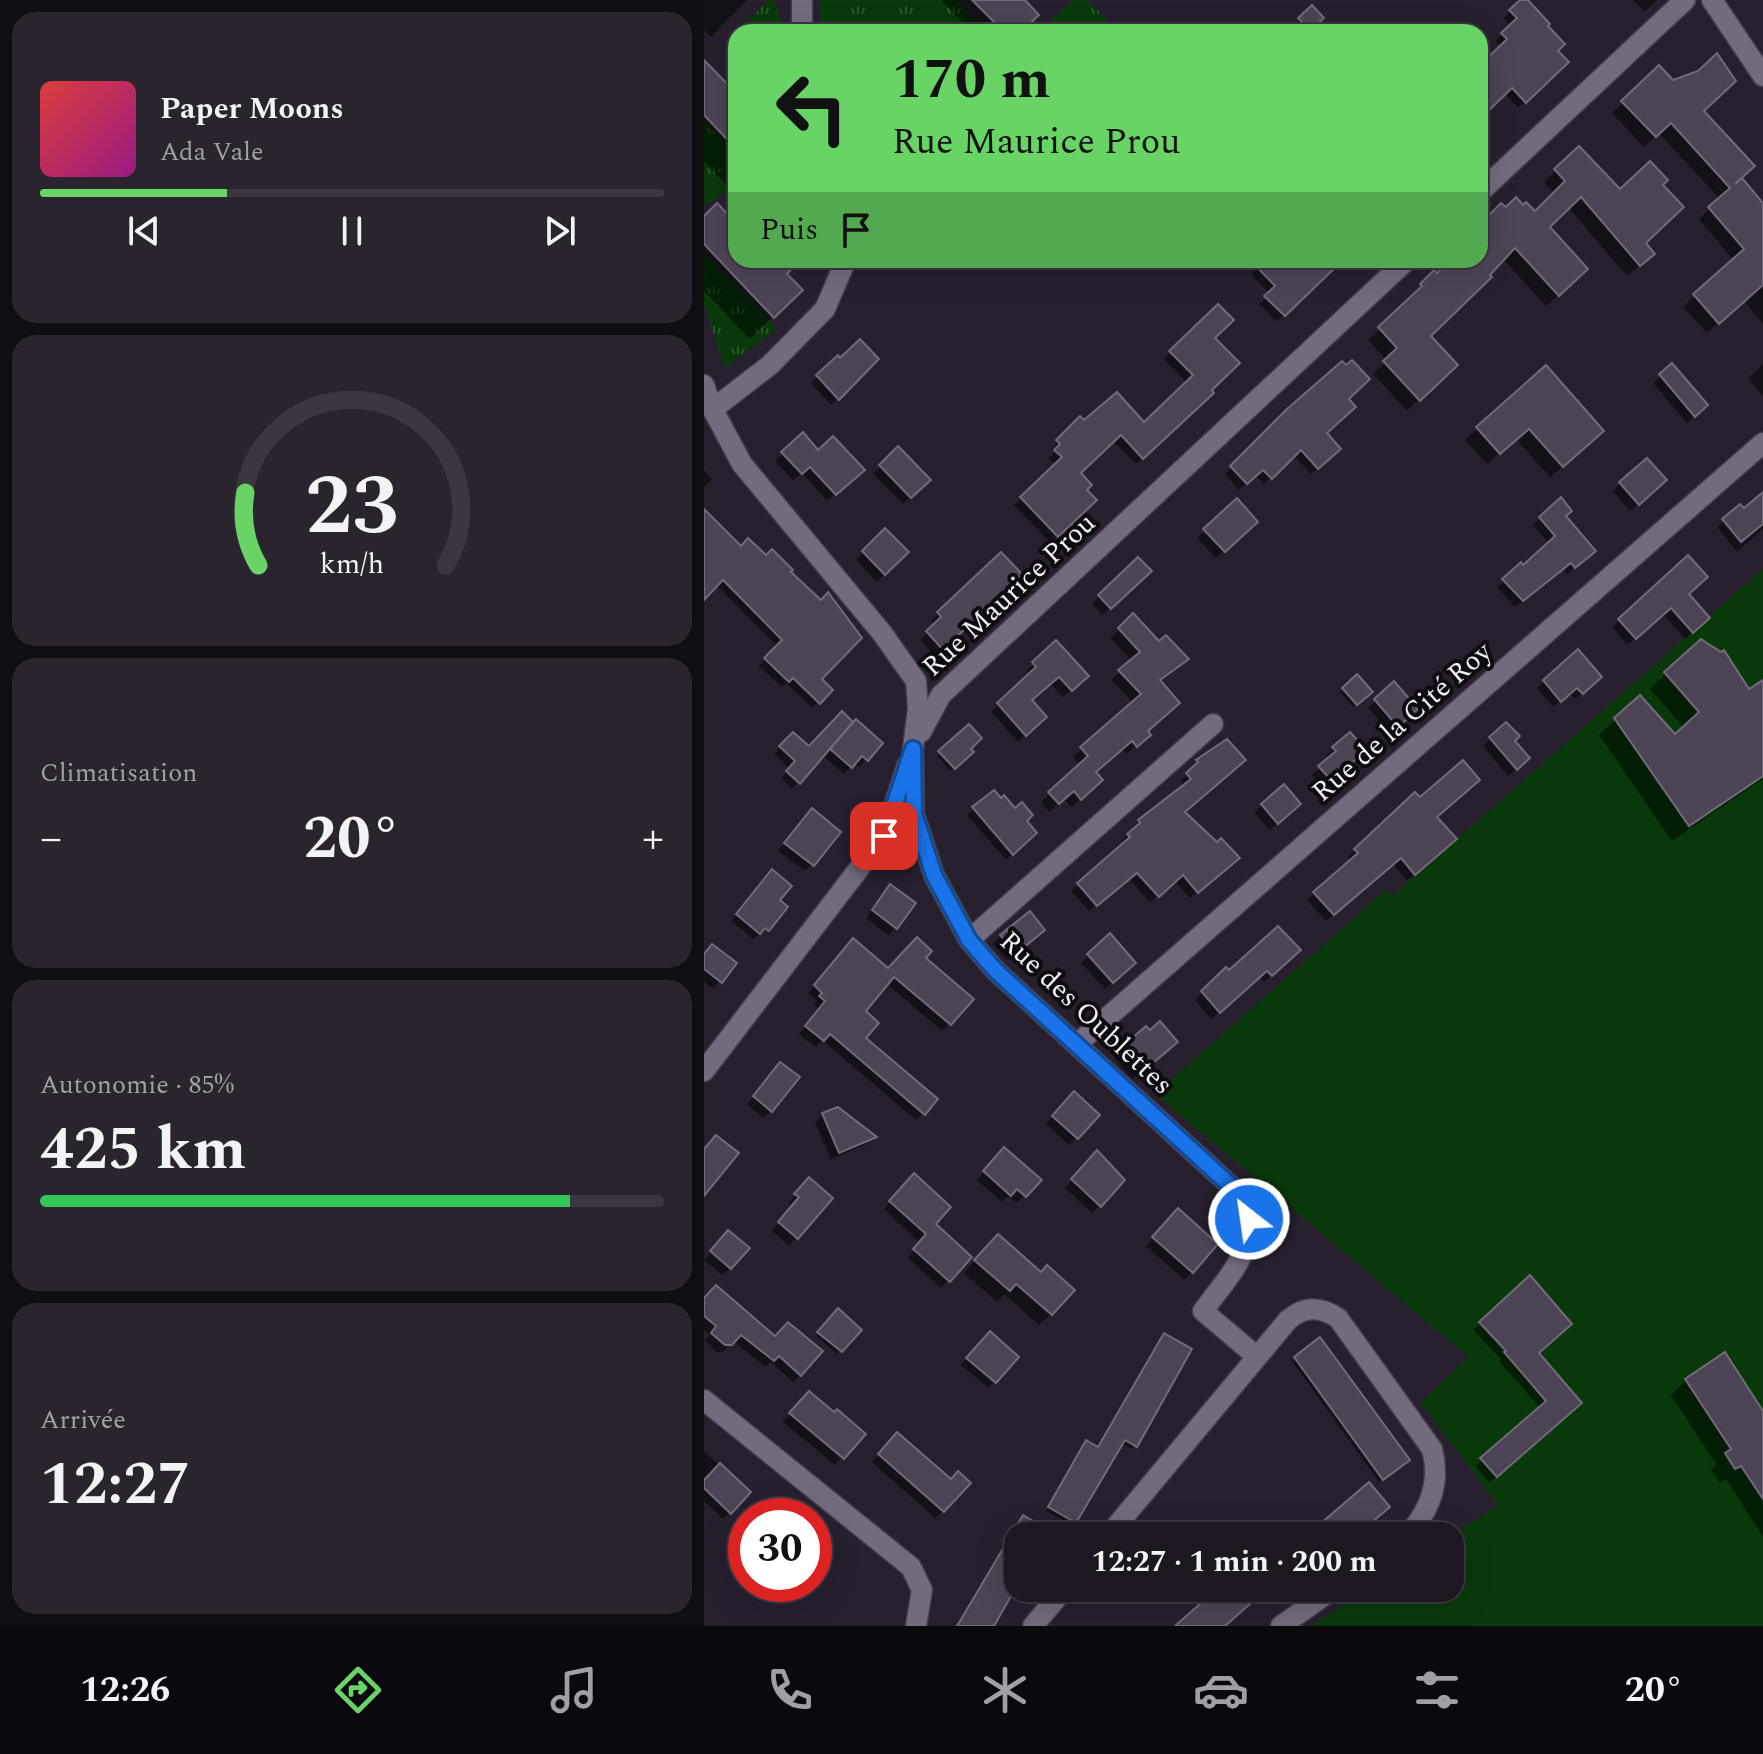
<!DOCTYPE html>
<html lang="fr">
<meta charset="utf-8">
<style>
body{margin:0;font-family:Spectral,serif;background:#2a242f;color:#f1f3f6;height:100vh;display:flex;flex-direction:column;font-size:30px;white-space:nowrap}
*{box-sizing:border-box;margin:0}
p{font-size:26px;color:#a09fa5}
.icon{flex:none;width:44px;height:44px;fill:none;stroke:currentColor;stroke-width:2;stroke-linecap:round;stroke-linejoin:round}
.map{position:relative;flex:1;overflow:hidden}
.sheet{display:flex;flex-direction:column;gap:12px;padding:12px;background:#100d13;width:704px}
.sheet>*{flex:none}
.guide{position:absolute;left:24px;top:24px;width:760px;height:244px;border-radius:24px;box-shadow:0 8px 32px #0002,0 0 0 2px #3b3640;background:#68d465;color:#111;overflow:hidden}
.speed{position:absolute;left:24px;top:1498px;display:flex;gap:16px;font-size:40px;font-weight:700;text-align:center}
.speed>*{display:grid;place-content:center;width:104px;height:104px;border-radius:50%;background:#1d1722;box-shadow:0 8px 32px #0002,0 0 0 2px #3b3640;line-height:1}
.speed .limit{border:12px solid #d22;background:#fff;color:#111}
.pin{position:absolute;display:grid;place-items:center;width:68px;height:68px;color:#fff;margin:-34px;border-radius:16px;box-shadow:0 4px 12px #0006}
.me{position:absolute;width:88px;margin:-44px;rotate:330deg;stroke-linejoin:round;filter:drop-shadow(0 0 6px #0008)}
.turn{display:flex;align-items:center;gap:28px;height:168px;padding:0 32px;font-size:36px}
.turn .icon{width:104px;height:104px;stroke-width:2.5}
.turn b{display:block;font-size:56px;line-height:68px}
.then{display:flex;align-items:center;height:76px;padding:0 32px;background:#0003;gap:16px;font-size:30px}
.big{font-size:60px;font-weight:700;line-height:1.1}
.sheet .widget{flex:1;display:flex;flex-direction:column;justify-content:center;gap:12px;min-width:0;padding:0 28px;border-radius:24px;background:#2a242f}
.sheet .dial{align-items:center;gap:0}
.dial svg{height:208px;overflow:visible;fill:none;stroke:#3b3640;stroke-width:7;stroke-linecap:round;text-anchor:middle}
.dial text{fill:#f1f3f6;stroke:none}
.song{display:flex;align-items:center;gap:24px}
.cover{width:96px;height:96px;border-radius:12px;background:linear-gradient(135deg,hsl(0 70% 55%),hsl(310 70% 35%))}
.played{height:8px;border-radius:4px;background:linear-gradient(90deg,#68d465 30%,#3b3640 30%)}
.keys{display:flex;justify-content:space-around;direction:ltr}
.heat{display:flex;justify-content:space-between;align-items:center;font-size:44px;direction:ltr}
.charge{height:12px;border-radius:6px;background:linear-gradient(90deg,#34c759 85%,#3b3640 0)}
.trip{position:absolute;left:300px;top:1522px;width:460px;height:80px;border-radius:24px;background:#1d1722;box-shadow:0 8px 32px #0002,0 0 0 2px #3b3640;font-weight:700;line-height:80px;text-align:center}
.tabs{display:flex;height:128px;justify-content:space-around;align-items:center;background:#0c090e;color:#a09fa5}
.tabs .icon{width:56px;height:56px}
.tabs .active{color:#68d465}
.tabs b{font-size:36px;color:#f1f3f6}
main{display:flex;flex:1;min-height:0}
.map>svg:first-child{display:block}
.grass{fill:url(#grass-tufts)}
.garden{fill:#09390a}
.shadow{fill:#0007}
.building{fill:#4c4455;stroke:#72697b;stroke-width:2}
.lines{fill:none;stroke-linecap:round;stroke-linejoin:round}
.minor-casing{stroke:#423b48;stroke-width:23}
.minor{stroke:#736a7d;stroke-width:20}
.route-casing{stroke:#114b97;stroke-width:20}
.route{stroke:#1a73e8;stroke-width:14}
.labels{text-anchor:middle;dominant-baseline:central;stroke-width:8;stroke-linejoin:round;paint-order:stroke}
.street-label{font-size:28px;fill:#f3eef9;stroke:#0e0b11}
</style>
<main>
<section class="sheet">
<div class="widget">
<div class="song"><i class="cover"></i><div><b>Paper Moons</b><p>Ada Vale</p></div></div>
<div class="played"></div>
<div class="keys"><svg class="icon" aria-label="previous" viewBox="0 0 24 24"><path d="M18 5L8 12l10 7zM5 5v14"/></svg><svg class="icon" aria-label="pause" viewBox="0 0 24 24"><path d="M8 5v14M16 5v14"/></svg><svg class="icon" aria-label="next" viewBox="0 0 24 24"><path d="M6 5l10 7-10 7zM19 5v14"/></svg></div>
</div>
<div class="widget dial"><svg viewBox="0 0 100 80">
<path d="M14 69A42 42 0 1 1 86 69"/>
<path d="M14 69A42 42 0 0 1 9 41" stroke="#68d465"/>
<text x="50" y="56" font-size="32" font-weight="700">23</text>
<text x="50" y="72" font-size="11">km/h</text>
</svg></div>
<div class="widget"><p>Climatisation</p>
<div class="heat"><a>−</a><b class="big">20°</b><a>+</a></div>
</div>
<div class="widget"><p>Autonomie · 85%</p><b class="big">425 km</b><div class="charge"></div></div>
<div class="widget"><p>Arrivée</p><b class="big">12:27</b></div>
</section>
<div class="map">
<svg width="1059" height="1626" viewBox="0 0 1059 1626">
<defs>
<pattern id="grass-tufts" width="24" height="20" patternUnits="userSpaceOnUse" patternTransform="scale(2)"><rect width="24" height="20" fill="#09390a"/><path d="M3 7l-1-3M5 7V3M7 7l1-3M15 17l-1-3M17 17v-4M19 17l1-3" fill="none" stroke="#2d562e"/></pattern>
</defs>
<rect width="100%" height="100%" fill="#271f2e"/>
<g class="grass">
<polygon points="64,0 70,0 81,32 33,32"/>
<polygon points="116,0 253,0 284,32 117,32"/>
<polygon points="369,0 383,0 415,32 335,32"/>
<polygon points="0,121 32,152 32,184 0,206"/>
<polygon points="0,254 73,329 21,368 0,305"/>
</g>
<polygon class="garden" points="1059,569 1059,1626 607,1626 666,1588 746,1588 746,1537 794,1505 717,1403 765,1357 451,1094 683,889 689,896"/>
<g class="shadow">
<polygon points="0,0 43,0 7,37 0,30"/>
<polygon points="237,0 319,0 315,32 268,32"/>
<polygon points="818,0 862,62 814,108 800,93 776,117 776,67 797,47 791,41 807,26 800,18"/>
<polygon points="929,0 953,0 941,12"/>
<polygon points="608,8 618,18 601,32 592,22"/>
<polygon points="0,63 32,96 32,184 26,189 0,161"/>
<polygon points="955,68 997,111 1036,178 1059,206 1059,324 1040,301 1003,333 979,307 1030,261 995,219 1016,199 955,133 940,147 908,113"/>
<polygon points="875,148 916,192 957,185 939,243 936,265 923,276 864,207 843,227 870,281 842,306 798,258 725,337 751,365 703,411 669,374 683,361 664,340 708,298 706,297 740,260 776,260 776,226 831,214 851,194 840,182"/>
<polygon points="0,219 32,225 32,260 66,260 96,290 46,339 0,291"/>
<polygon points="561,260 636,260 573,321 555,304 566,294 547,274"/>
<polygon points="514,307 509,338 505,390 501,399 432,464 409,441 374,473 381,490 390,500 346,542 310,505 352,465 345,458 350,452 347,449 376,419 380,423 440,425 483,383 460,359"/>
<polygon points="134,358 136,360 173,359 127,405 107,383"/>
<polygon points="1059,364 1059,396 1044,378"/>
<polygon points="842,368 886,443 846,477 812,439 783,464 761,440"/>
<polygon points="957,376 994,413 983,423 949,383"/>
<polygon points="642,399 620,434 628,456 607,474 589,455 560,484 551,475 535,490 521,474 585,411"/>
<polygon points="99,435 114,452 151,477 123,501 98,473 89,480 71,461"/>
<polygon points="194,449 224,480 199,504 169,474"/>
<polygon points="0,470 8,479 0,487"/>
<polygon points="916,484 953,487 926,511 909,491"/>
<polygon points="1059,494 1059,529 1033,552 1013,527 1036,507 1039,511"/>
<polygon points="533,501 551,522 512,558 493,538"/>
<polygon points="0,512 115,679 127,690 108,708 82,683 78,687 55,666 73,646 12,585 0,597"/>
<polygon points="859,517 882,558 863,574 859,569 811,607 793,587 845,544 829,525 836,518"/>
<polygon points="181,531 203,552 173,582 152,560"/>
<polygon points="297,554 315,574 231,656 216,640 231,625 227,621"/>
<polygon points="984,558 983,594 997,625 981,639 959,614 923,645 908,627"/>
<polygon points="434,559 445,571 398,615 388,604"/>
<polygon points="429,616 455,644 482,659 455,681 441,732 444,735 423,754 418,748 390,773 388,789 367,807 360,799 345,812 337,802 376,766 369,757 429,703 407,680 428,661 406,638"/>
<polygon points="352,643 382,676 359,697 346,683 326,700 340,717 314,742 287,712 326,675 322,671"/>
<polygon points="873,652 889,684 871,699 865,693 849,707 833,688"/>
<polygon points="962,674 1044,691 1059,682 1059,779 968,841 895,735 935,698 971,736 980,728 946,689"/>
<polygon points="653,677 666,692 649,707 636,692"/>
<polygon points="690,684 705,716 686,732 664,708"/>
<polygon points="138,714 177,743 155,767 150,763 140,774 118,755 88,789 77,778 86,769 70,754 89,734 105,749"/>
<polygon points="802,724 809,741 824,757 804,776 779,746"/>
<polygon points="265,726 264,749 267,752 246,771 233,756"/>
<polygon points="523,741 479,813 527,865 486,898 471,881 446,902 424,878 385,911 367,891 420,845 417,842 435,822 480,787 476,782 494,762"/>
<polygon points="630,748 659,750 619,787 608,775 625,760 622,756"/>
<polygon points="558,805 587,811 566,830 551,813"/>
<polygon points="270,809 321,821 331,833 302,860 263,815"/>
<polygon points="731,817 743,846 703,881 689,864 622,921 603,900 647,861 644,857 651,850"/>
<polygon points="101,818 108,864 101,871 74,851"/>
<polygon points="62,878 73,900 63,929 49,939 27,921"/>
<polygon points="186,887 191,928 184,935 162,918"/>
<polygon points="297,936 331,937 303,960 289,944"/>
<polygon points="405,936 422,971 401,989 377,963"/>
<polygon points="142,948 184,971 219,958 267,999 238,1031 182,983 159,1011 159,1038 220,1113 212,1120 118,1040 111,1047 95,1034 115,1009 110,1005 113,1001 104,993"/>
<polygon points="0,955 31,963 9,989 0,982"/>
<polygon points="587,957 560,982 555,977 507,1019 491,1000 522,969 525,973"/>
<polygon points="464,1048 428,1079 410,1058 416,1051"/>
<polygon points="69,1072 67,1111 59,1118 43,1104"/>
<polygon points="363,1101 373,1137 365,1145 342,1124"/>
<polygon points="119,1115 170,1137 163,1144 127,1159 111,1123"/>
<polygon points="293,1157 335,1180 313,1203 304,1196 298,1202 273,1180"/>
<polygon points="386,1160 419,1180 388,1213 361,1188"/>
<polygon points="203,1183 229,1224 265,1258 237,1288 204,1258 216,1243 180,1209"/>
<polygon points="98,1188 126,1198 85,1246 68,1231 89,1206 84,1203"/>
<polygon points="467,1218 488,1272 480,1280 442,1246"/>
<polygon points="17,1240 26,1268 18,1275 0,1260"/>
<polygon points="282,1248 337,1274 347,1314 335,1325 300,1294 293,1302 260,1273"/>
<polygon points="826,1278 833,1354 868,1410 785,1483 771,1466 836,1408 795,1361 797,1359 769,1330"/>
<polygon points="12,1287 96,1375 89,1382 67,1362 62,1367 29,1341 19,1352 13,1352 1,1341 6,1335 0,1329 0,1300"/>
<polygon points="134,1311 155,1330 133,1354 112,1336"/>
<polygon points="457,1339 431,1445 428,1449 417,1442 368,1525 342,1511 379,1446 394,1449"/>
<polygon points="279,1340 312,1357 284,1388 257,1365"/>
<polygon points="616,1340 700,1463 675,1482 588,1361"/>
<polygon points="982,1380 1059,1415 1059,1537 1022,1479 1016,1483 1007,1470 1012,1464 967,1395"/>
<polygon points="97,1401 138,1457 131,1465 79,1422"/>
<polygon points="185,1442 239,1511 231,1518 168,1462"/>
<polygon points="0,1451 44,1492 19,1519 0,1501"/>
<polygon points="42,1554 42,1570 34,1562"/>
<polygon points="44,1584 74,1584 56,1602 41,1587"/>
</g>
<g class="building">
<polygon points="268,0 321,0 335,15 317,32 300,32"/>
<polygon points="816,0 824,0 846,24 844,26 861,44 854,51 865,62 822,103 808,88 776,119 776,65 803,39 797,33 813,18 805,10"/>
<polygon points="608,5 620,18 606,31 594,18"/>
<polygon points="1013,53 1032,81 1000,111 1051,166 1031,184 1038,178 1059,203 1059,285 1015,324 989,294 1040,249 1004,207 1026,188 967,123 952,137 917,101 955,65 969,80 994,71"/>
<polygon points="0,60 32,93 32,149 0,115"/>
<polygon points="875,146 916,189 946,161 964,180 959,185 980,207 942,243 951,254 936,266 877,197 846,227 884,269 855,296 811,248 786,275 788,277 727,336 754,365 716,401 679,361 693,348 674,327 718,286 716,284 730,270 733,273 746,260 776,260 776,224 797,203 802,207 812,197 819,205 822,202 831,211 861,181 850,169"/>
<polygon points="13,203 32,223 32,260 95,260 83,274 99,290 70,318 0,244 0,216"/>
<polygon points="546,260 639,260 581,316 560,296 571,286"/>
<polygon points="514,304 530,320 511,338 536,363 508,390 510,393 439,459 417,435 377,473 388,485 383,490 393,500 354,537 316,497 358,457 350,450 356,444 352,440 376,416 380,420 413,392 440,422 489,375 465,351"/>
<polygon points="156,339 175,359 135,400 112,375 134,355 136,358"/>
<polygon points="648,360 666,379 645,399 652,407 623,433 637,449 614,469 597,450 568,479 559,470 543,484 526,466 583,409 638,361 642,365"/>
<polygon points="968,363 1004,405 991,417 955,374"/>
<polygon points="842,365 900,431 859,467 825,429 796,454 772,427"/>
<polygon points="99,432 114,450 129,436 161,470 132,495 106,467 98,474 77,452"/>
<polygon points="194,446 227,480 207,498 175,465"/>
<polygon points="943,458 963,480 935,505 915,482"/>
<polygon points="1059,492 1059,524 1037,542 1018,519 1036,504 1040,508"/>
<polygon points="857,497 868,511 862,516 892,551 871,568 867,563 819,601 798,579 817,562 819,565 851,536 835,517"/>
<polygon points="533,498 554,522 521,552 499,529"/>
<polygon points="0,509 37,546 44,538 62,555 68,549 89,570 87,572 117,600 124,592 158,638 118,679 129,690 116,704 89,678 85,682 60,658 78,640 19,580 0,600"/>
<polygon points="181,528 205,552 181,575 158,551"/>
<polygon points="297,552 318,574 239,650 222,631 237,617 233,612"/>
<polygon points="984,555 1004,577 985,594 1006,618 989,633 967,608 932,639 914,619"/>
<polygon points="434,557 448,571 407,609 394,595"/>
<polygon points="429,613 455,641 462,635 485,659 456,680 476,703 444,731 447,735 433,747 428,741 392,772 399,780 377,800 370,791 355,804 344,792 384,756 376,747 437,694 414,670 436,652 414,628"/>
<polygon points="997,639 1017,652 1020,650 1045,689 1059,680 1059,776 985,826 910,718 936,695 971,734 995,712 960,672"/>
<polygon points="352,640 385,676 368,691 355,677 328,700 343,717 322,736 293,703 332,667 328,662"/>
<polygon points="874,649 898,677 879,694 873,688 857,702 839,680"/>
<polygon points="653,674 669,692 653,705 638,688"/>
<polygon points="690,681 714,709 694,727 670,699"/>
<polygon points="138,711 149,722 96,784 82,771 91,761 75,746 89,732 105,746"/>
<polygon points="152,719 179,743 164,761 158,756 148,768 126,749"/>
<polygon points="802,722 816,736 811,741 826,758 813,770 785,737"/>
<polygon points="265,724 278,738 267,749 270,752 251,769 234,751"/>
<polygon points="646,732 662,750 628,781 614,766 632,751 628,747"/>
<polygon points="523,739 542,760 481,812 513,842 517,838 536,858 494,893 479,875 455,897 433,873 393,906 373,883 426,837 423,834 436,823 434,820 487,779 482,773 494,762 492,760"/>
<polygon points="759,760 776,780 733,817 753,839 711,875 697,858 630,915 609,892 654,853 650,849 711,792 716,797"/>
<polygon points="580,784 597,804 574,824 557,804"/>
<polygon points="290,790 297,798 300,795 311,808 318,802 329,815 323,821 333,833 309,855 268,807"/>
<polygon points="108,808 137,832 110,866 80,843"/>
<polygon points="68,869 88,886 76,900 84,907 65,931 61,928 56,934 32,914"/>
<polygon points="186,884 212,903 193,929 168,910"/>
<polygon points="326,911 341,930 312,954 296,935"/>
<polygon points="574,926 597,950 568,976 563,971 516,1013 497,991 522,967 525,970"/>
<polygon points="406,933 432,963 409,983 383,954"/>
<polygon points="213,937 228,951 222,958 270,999 247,1025 190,977 162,1011 175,1023 162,1038 234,1099 221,1115 126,1034 120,1041 101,1026 121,1001 115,996 118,993 110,985 149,938 184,968"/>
<polygon points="8,944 33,963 18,983 0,969 0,954"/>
<polygon points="456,1021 474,1042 436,1074 415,1049 442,1026 446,1030"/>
<polygon points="76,1062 96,1077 68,1112 49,1096"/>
<polygon points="370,1091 396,1115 374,1139 348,1116"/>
<polygon points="134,1107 173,1137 135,1153 118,1113"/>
<polygon points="12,1135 35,1153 0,1196 0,1149"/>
<polygon points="300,1147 338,1180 322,1197 313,1189 307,1196 279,1171"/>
<polygon points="393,1150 421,1180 397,1207 367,1179"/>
<polygon points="210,1173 247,1207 232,1224 268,1257 246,1282 209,1249 222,1234 185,1201"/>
<polygon points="105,1177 129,1198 94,1239 74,1222 95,1197 90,1194"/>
<polygon points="474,1208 514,1244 489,1273 448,1237"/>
<polygon points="24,1230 46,1248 27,1269 6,1251"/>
<polygon points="294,1234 337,1272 343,1265 371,1290 348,1315 312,1284 306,1291 270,1260"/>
<polygon points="826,1275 868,1324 835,1353 878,1403 793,1477 776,1458 842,1401 800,1352 802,1351 775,1322"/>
<polygon points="12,1285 71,1336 84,1322 119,1351 97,1376 75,1356 70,1361 37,1335 28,1345 21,1345 7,1333 12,1326 0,1316 0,1298"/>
<polygon points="134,1308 158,1330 138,1352 113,1332"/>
<polygon points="286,1331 315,1357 292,1383 262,1358"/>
<polygon points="460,1333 488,1349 433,1447 421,1440 372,1523 344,1507 382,1440 394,1447"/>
<polygon points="616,1337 706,1460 679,1480 590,1357"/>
<polygon points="1021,1352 1059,1411 1059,1499 1037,1466 1031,1469 1021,1453 1027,1449 981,1379"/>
<polygon points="105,1391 130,1412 133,1409 162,1434 140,1459 85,1413"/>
<polygon points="193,1432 247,1479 254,1471 267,1483 240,1512 174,1454"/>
<polygon points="16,1463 47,1492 27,1514 0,1488 0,1480"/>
<polygon points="665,1482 686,1507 652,1536 602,1536"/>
<polygon points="319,1515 354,1536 314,1536 314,1600 307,1596 290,1626 253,1626"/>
<polygon points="514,1588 564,1588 521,1626 471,1626"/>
</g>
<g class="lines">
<defs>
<g id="minor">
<polyline points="98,0 98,32"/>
<polyline points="1008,0 1059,76"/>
<polyline points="776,192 981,0"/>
<path d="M 0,385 L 8,408 L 38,464 L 178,633 L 212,681 L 214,708 L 209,749 L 210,814 L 230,875 L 265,940 L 292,971 L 528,1187 C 565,1238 530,1269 499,1311 L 552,1356"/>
<polyline points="9,409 66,365 121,309 139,267 139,260"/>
<polyline points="217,732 237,695 703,260"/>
<polyline points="265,940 509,724"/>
<polyline points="373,1044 1059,443"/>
<polyline points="0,1071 180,836 203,766"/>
<polyline points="0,1400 207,1567 218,1590 212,1626"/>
<path d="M 404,1536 L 584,1320 C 600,1306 616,1306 634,1318 L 728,1449 C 737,1483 726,1510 703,1536"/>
<polyline points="329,1626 361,1588"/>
<polyline points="577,1626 631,1588"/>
</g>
</defs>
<use href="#minor" class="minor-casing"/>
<use href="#minor" class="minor"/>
</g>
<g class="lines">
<defs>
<polyline id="route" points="180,836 209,749 210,814 230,875 265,940 292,971 528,1187 539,1202 545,1219"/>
</defs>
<use href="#route" class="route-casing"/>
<use href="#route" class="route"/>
</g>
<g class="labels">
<g class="street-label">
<text transform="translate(305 595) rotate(-43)">Rue Maurice Prou</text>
<text transform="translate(698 722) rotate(-41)">Rue de la Cité Roy</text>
<text transform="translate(382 1013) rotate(43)">Rue des Oublettes</text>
</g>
</g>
</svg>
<div class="speed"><div class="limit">30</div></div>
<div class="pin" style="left:180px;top:836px;background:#d93025"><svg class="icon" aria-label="arrive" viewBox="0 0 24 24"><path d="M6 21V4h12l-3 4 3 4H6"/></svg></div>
<svg class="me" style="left:545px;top:1219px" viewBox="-20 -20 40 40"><circle r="17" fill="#1a73e8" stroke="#fff" stroke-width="3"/><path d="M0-11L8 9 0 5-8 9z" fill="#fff"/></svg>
<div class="trip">12:27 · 1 min · 200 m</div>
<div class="guide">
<div class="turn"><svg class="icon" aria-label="left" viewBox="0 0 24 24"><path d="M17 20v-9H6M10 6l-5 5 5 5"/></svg><div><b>170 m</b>Rue Maurice Prou</div></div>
<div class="then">Puis<svg class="icon" aria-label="arrive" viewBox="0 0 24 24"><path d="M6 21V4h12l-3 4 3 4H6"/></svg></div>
</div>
</div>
</main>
<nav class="tabs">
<b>12:26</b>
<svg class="icon active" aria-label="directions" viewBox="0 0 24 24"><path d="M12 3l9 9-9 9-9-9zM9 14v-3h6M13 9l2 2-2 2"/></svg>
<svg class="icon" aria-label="music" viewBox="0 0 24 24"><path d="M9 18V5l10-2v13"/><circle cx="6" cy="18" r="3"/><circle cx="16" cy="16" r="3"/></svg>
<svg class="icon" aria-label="phone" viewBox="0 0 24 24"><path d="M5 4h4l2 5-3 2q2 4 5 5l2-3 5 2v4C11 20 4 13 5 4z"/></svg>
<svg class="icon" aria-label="climate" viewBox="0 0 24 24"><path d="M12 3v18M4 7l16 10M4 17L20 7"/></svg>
<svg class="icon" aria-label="car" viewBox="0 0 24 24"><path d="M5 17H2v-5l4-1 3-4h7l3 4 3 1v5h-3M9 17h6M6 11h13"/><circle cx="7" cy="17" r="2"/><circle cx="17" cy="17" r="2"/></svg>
<svg class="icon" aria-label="filters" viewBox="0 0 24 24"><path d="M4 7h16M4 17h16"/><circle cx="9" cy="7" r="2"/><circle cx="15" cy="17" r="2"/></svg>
<b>20°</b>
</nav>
